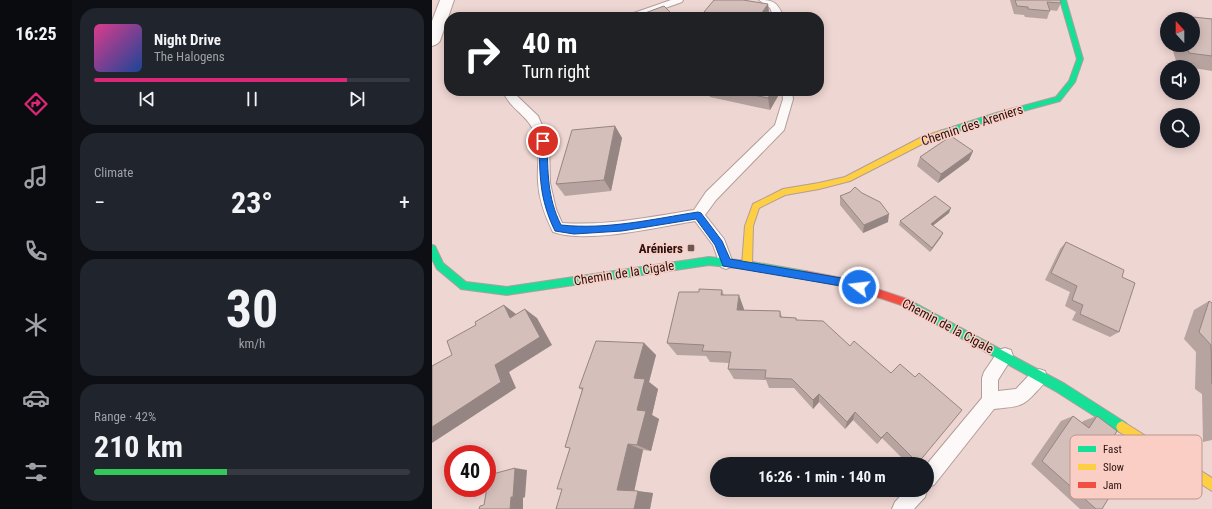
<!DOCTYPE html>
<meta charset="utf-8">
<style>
body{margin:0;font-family:"Roboto Condensed",sans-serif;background:#20242c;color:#f1f3f6;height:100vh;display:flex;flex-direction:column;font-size:15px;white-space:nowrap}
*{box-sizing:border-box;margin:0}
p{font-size:13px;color:#9ea1a6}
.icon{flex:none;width:22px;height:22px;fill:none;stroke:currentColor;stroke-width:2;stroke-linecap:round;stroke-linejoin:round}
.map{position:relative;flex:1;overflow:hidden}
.panel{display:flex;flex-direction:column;gap:8px;padding:8px;background:#0d0f14;width:360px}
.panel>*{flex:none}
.top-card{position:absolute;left:12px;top:12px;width:380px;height:84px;border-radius:16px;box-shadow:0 2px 10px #0003;background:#202124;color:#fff;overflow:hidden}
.needle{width:26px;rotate:339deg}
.tools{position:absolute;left:728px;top:12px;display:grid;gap:8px}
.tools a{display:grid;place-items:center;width:40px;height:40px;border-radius:50%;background:#171b24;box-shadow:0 2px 10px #0003;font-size:20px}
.speed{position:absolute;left:12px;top:445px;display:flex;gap:8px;font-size:20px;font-weight:700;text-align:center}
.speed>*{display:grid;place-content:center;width:52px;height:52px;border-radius:50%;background:#171b24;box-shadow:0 2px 10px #0003;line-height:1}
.speed .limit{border:6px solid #d22;background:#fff;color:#111}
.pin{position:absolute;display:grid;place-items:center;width:34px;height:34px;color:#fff;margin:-17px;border:2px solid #fff;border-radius:50%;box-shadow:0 1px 4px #0007}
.me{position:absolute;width:44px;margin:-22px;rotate:285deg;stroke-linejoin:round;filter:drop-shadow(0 0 3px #0008)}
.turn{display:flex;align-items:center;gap:14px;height:84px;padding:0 12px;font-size:18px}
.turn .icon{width:52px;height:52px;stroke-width:2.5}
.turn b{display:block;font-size:28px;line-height:34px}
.big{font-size:30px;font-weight:700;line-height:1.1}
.panel .widget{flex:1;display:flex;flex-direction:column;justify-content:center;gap:6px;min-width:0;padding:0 14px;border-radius:16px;background:#20242c}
.panel .dial{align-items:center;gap:0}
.dial b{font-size:52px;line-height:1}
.song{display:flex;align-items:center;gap:12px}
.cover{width:48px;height:48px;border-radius:6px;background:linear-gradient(135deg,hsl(330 70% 55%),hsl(220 70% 35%))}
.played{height:4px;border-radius:2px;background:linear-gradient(90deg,#db2777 80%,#363941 80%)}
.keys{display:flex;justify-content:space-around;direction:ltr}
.heat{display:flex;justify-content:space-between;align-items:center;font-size:22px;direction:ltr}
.charge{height:6px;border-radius:3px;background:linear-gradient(90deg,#34c759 42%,#363941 0)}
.trip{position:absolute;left:278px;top:457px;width:224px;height:40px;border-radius:20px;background:#171b24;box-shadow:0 2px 10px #0003;font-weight:700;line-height:40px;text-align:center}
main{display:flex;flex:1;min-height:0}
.tab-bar{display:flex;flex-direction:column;width:72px;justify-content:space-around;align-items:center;background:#090b0e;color:#9ea1a6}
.tab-bar .icon{width:28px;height:28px}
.tab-bar .on{color:#db2777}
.tab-bar b{font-size:18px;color:#f1f3f6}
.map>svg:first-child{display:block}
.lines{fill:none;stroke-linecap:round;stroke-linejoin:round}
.lane-casing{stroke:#b29d99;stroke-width:2}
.street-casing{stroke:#b29d99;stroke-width:2}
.fast-casing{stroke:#b29d99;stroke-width:2}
.slow-casing{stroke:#b29d99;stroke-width:2}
.jam-casing{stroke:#b29d99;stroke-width:2}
.lane{fill:#fcf9f8;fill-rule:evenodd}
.street{fill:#fcf9f8;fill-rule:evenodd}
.fast{fill:#16e098;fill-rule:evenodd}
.slow{fill:#ffcf43;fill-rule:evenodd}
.jam{fill:#f24e42;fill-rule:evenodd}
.wall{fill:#b7a4a1}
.shaded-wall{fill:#958683}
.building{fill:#d5bfbb;stroke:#958683}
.route{fill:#1a73e8;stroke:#114b97}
.poi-dot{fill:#6b5753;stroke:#fbcec5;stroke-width:1.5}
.labels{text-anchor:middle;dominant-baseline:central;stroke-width:3;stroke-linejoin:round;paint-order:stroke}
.street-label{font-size:13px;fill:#25120f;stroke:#fbcec5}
.poi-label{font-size:13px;font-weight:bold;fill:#25120f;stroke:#fbcec5;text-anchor:end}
.key{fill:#fbcec5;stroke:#bb968e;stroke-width:1}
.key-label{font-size:11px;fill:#25120f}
</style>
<main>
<nav class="tab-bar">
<b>16:25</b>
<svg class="icon on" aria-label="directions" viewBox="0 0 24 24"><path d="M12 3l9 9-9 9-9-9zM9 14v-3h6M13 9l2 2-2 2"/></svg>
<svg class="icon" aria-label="music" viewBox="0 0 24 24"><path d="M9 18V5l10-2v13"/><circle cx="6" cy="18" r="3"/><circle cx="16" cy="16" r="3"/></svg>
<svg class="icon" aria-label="phone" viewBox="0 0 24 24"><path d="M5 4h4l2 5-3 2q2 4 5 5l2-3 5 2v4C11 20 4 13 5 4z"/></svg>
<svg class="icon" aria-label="climate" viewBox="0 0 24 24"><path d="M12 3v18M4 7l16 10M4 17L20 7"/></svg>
<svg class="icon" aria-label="car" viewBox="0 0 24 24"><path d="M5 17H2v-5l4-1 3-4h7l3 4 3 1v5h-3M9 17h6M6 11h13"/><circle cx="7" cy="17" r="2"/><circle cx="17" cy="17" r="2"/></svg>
<svg class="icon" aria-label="filters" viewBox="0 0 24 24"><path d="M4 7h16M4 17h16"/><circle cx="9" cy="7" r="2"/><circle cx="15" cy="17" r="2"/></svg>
</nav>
<section class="panel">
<div class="widget">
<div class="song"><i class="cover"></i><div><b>Night Drive</b><p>The Halogens</p></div></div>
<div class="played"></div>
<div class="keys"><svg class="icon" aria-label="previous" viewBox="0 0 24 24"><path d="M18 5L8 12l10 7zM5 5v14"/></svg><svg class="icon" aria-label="pause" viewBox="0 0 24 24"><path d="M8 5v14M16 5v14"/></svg><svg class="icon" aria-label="next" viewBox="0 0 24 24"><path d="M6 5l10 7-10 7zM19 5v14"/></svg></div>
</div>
<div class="widget"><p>Climate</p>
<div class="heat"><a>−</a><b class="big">23°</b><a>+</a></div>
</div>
<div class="widget dial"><b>30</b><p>km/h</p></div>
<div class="widget"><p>Range · 42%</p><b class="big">210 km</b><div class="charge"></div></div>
</section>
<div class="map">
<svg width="780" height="509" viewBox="0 0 780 509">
<rect width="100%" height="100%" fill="#eed6d2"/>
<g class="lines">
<defs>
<g id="lane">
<polygon points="239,0 251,0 250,2 208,17 194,17 196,15"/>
<path d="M 327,0 C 343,0 345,3 352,17 L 342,17 L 338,8 Z"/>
<path d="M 71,91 L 81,91 L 83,94 L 106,116 L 117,141 L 118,183 L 124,209 L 130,223 C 175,226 218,217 262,210 L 274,192 L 343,125 L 351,99 L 350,91 L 360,91 L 361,99 L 352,130 L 284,200 L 273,215 L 292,239 L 301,263 L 299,267 L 294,269 L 289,267 L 281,245 L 263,221 C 226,227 156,244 121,232 C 113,216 107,200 106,182 C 105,169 108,154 105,141 C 100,115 78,111 71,91 Z"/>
<path d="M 573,348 L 579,350 L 581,356 L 566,380 L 566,391 L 584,389 L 601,371 L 607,369 L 613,371 L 615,377 C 613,383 609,387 604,392 C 589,409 584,406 562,409 L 502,485 L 495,487 L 495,464 L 550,398 L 550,378 L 552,372 L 567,350 Z"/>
<polygon points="495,489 495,490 493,497 482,509 460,509 463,502 474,490"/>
</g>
<polygon id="street" points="8,0 22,0 8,41 5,44 0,46 0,21"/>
<g id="fast">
<polygon points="628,0 634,0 651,59 643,82 628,101 569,117 511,136 508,135 508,131 564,113 624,97 637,81 645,59"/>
<polygon points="0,245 3,246 11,263 34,282 75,287 277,257 315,261 373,271 376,272 378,275 376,278 373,279 315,269 277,265 75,295 29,289 5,269 0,259"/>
<polygon points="475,299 633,384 694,423 696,427 694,431 690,433 686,431 625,392 472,306 470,303 472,300"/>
</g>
<g id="slow">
<polygon points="511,130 515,133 514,135 496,141 418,181 387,189 353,195 327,208 321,226 320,265 318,268 315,269 312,268 310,265 313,226 321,204 351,189 387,183 413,177 490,137"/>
<polygon points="690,421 780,478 780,491 686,431 684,427 686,423"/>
</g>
<polygon id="jam" points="373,271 415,279 478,300 480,303 478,306 475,307 415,287 373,279 370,278 368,275 370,272"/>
</defs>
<use href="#lane" class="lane-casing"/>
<use href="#street" class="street-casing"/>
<use href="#fast" class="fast-casing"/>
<use href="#slow" class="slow-casing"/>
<use href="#jam" class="jam-casing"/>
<use href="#lane" class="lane"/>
<use href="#street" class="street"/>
<use href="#fast" class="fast"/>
<use href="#slow" class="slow"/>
<use href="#jam" class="jam"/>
</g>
<g class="wall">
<polygon points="578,0 628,0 629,3 625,11 618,10 615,19 593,17 592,15 582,14"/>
<polygon points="336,4 337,13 334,17 273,17 272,12"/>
<polygon points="742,15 780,19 780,71 761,68 761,67 746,67 739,45 761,45 761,19 740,19"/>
<polygon points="735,26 735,35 733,29"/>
<polygon points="117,91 132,91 126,95"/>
<polygon points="276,91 349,91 338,110 278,97"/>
<polygon points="183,126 190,138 179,191 133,196 124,184"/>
<polygon points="541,151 537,160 506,183 485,166 488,157"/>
<polygon points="418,192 456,222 431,233 408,205 408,196"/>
<polygon points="517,213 501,225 509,237 498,252 467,225 468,221"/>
<polygon points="634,242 690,277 687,332 678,337 640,320 644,312 633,306 638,292 613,280 628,249"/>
<polygon points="290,290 292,295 312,309 312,310 348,311 350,317 364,318 365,320 486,463 485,464 476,464 450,438 445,444 421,420 413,429 387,402 381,409 362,388 337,388 334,380 302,379 296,369 297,363 278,362 274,356 245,355 235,343"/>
<polygon points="777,301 780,303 780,440 771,442 770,394 763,389 764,352 752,339 762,310"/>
<polygon points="212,343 224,355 217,382 226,389 220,415 227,419 219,451 211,450 202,491 221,493 218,509 124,509 130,489 138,448 133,447 150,390 147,388"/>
<polygon points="641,416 650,423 651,421 665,416 671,454 670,509 648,509 599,464 629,421"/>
</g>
<g class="shaded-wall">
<polygon points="336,4 337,13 334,17 327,17"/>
<polygon points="123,91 132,91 126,95"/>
<polygon points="340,91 349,91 338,110 336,98"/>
<polygon points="183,126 190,138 179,191 172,180"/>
<polygon points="541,151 537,160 506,183 509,174"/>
<polygon points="519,208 517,213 498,228 499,224"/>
<polygon points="457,214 456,222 431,233 432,225"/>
<polygon points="511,233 509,237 498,252 500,248"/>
<polygon points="307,295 312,309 310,322 305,310"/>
<polygon points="72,305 84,314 78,318"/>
<polygon points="93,309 105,318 120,345 77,372 84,388 0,443 0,427 63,365"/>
<polygon points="212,343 224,355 217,382 226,389 220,415 227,419 219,451 205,445 205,410 202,378"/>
<polygon points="387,394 387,402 381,409 381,400"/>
<polygon points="423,412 421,420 413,429 415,422"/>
<polygon points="455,432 445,444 449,438"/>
<polygon points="196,444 211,450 202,492 185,490"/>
<polygon points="83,468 95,470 93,497 91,498 91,509 78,509 79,497"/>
<polygon points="206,491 221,493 218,509 202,509"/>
</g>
<g class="building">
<polygon points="282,0 311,0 336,4 327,17 300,17 272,12"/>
<polygon points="583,0 628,0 629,3 615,2 618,11 596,9 596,7 585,6"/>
<polygon points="232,6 243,17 200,17 213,13"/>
<polygon points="742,15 780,19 780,56 757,53 754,45 761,45 761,19 744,19"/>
<polygon points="302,91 340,91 336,98"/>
<polygon points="183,126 172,180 124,184 140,130"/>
<polygon points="519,136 541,151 509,174 488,157"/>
<polygon points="423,187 430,193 448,202 457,214 432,225 408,196 418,192"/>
<polygon points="503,196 519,208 499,224 511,233 500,248 468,221"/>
<polygon points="634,242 692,270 690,277 703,283 687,332 648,314 651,305 640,300 645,286 619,273"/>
<polygon points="267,289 290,290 289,295 307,295 305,310 348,311 348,317 364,318 364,320 391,321 418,346 422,341 459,373 468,364 483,377 487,373 530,410 486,463 455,432 449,438 423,412 415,422 387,394 381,400 360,379 333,378 334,370 296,369 299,352 270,351 272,345 235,343 247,292 267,292"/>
<polygon points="777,301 780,303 780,384 779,345 767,332"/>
<polygon points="72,305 78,318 93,309 108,337 63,365 69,382 0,427 0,366 20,355 15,341 44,325 43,322"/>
<polygon points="164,341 212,343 202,378 213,379 205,410 214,411 205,445 196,444 185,490 206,491 202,509 124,509 130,489 125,489 138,448 133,447 151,388 147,388"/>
<polygon points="641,416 657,428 665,416 685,431 671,454 692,473 670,509 664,509 610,461"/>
<polygon points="83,468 81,497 79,497 78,509 47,509 48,506 52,505 57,475"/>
</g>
<path class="route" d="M 111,138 L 115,141 C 116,172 115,197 129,225 C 175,230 221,219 266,212 L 269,213 L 290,241 L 298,259 L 415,279 L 430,284 L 432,287 L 430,290 L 427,291 L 415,287 L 291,266 L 283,245 L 264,219 L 190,231 L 142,234 L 123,231 C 107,198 108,176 107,141 Z"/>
<rect class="poi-dot" x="255" y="244" width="8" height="8" rx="2"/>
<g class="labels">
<g class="street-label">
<text transform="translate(540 125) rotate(-18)">Chemin des Areniers</text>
<text transform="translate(192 273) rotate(-9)">Chemin de la Cigale</text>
<text transform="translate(516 326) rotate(28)">Chemin de la Cigale</text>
</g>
<g class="poi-label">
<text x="251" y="248">Aréniers</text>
</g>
</g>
<rect x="638" y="435" width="132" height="64" rx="6" class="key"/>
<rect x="646" y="446" width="18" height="6" fill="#16e098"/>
<rect x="646" y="464" width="18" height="6" fill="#ffcf43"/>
<rect x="646" y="482" width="18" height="6" fill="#f24e42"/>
<g class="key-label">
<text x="671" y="453">Fast</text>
<text x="671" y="471">Slow</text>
<text x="671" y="489">Jam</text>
</g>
</svg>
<div class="tools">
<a><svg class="needle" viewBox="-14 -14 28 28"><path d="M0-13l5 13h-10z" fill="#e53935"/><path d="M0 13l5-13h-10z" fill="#9ea1a6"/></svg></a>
<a><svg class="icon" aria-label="sound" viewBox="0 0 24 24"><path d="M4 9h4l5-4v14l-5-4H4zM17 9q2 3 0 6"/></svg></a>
<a><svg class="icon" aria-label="search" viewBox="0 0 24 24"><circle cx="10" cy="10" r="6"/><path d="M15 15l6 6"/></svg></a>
</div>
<div class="speed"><div class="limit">40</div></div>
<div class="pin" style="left:111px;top:141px;background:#d93025"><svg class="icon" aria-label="arrive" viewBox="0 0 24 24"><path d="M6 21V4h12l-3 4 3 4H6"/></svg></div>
<svg class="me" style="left:427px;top:287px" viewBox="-20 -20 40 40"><circle r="17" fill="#1a73e8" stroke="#fff" stroke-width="3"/><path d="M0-11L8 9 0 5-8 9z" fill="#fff"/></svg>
<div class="trip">16:26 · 1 min · 140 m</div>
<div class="top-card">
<div class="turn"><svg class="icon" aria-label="right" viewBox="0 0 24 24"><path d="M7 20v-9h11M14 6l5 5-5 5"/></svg><div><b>40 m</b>Turn right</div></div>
</div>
</div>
</main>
